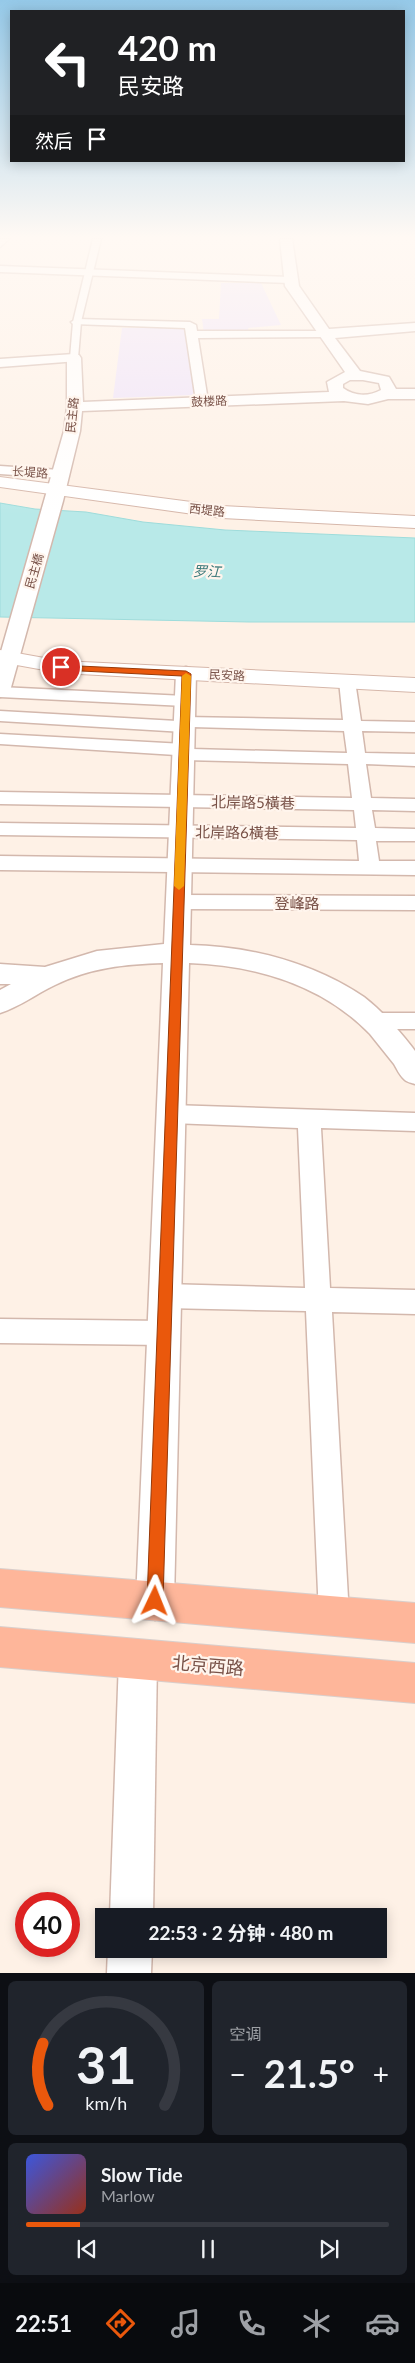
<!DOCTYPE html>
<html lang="zh">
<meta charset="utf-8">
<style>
body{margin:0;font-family:Lato,"Noto Sans SC",sans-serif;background:#20242c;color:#f1f3f6;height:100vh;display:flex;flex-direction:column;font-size:19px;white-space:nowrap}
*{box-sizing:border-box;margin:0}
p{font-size:16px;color:#9ea1a6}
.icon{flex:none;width:28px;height:28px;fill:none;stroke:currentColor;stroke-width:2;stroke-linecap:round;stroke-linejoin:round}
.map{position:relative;height:1973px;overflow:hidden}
.sheet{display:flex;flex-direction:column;gap:8px;padding:8px;background:#0d0f14;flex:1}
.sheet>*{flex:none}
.top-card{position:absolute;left:10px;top:10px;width:395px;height:152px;border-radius:0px;box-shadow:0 2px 12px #0003;background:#202124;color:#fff;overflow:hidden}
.speed{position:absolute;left:15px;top:1892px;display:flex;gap:10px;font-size:25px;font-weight:700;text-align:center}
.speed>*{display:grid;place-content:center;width:65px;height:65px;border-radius:50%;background:#171b24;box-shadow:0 2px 12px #0003;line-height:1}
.speed .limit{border:8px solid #d22;background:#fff;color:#111}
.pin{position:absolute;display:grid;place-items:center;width:42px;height:42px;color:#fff;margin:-21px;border:2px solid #fff;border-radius:50%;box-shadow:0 1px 5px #0007}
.me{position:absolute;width:55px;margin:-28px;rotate:2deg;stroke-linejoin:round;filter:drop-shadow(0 0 4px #0008)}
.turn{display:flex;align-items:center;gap:18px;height:105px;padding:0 25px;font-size:22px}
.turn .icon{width:65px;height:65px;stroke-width:2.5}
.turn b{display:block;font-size:35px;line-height:42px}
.then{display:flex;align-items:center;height:48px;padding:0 25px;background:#0003;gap:10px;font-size:19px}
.big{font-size:38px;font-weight:700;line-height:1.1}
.sheet .card{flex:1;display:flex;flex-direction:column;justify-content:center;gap:8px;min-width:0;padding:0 18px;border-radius:8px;background:#20242c}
.sheet .dial{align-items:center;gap:0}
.dial svg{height:130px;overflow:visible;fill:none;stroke:#363941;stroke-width:7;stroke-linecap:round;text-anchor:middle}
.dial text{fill:#f1f3f6;stroke:none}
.song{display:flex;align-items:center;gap:15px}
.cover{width:60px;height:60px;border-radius:8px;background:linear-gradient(135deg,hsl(230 70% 55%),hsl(10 70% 35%))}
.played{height:5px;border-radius:2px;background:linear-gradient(90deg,#ea580c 15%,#363941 15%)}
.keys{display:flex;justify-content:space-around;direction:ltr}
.heat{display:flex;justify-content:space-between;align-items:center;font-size:28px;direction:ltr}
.sheet .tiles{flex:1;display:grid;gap:8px;grid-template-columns:1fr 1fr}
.card:last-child{grid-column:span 2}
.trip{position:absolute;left:95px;top:1908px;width:292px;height:50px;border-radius:0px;background:#171b24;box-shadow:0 2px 12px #0003;font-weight:700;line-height:50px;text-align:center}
.menu{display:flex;height:80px;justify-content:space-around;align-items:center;background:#090b0e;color:#9ea1a6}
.menu .icon{width:35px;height:35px}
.menu .on{color:#ea580c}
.menu b{font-size:22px;color:#f1f3f6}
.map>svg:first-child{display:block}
.education{fill:#eee2fa}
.water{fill:#b8e9e8;stroke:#9edcdb}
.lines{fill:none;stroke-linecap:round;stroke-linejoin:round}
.pedestrian-casing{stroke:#d3b8ad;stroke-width:3}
.minor-casing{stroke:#d3b8ad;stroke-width:3}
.tertiary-casing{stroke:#d3b8ad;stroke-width:3}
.secondary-casing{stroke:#d6b7aa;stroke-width:2}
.trunk-casing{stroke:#d9cfcc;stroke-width:2}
.pedestrian{fill:#fff;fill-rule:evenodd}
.minor{fill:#fff;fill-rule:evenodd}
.tertiary{fill:#fff;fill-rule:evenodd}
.secondary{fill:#fff;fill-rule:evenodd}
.trunk{fill:#feb69a;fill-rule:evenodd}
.route{fill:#ea580c;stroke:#983908}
.slow{fill:#f59e0b}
.labels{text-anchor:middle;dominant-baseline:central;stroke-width:4.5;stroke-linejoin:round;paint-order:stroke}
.far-street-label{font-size:12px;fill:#795248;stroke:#fff5ed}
.far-water-label{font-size:14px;font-style:italic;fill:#387778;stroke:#fff5ed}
.street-label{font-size:15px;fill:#795248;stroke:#fff5ed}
.near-street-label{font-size:18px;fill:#795248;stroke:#fff5ed}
</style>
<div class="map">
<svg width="415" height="1973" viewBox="0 0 415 1973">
<rect width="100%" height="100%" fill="#fef1e6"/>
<g class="education">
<polygon points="221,283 261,283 281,325 248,328 249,332 204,333 202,319 219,319"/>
<polygon points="122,328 186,328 194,395 113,398"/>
</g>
<polygon class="water" points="0,503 35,509 86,512 143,522 225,530 415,538 415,622 249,622 0,617"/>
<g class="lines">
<defs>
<polygon id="pedestrian" points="93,239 101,239 81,322 78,358 74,361 70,358 73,322"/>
<g id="minor">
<polygon points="0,239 9,239 0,247"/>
<polygon points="0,266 290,277 295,280 290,283 0,272"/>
<polygon points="77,319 190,322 196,325 197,331 326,331 332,334 326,337 198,338 208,401 202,405 196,401 185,328 73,324 71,322"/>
<polygon points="74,354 80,358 78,361 0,367 0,359"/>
<polygon points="0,466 60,470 67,474 60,478 0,474"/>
<polygon points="347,676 353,677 355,681 361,721 415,722 415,732 362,731 365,753 415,754 415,766 366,764 371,798 415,799 415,811 372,810 375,828 415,829 415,841 376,841 379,861 415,861 415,875 0,870 0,856 359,861 357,840 0,835 0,823 356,828 354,810 0,804 0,792 352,798 348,764 184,760 176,755 0,744 0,734 184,744 192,749 347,753 344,731 192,727 184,732 0,721 0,711 177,721 185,717 343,720 339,681 341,677"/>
<polygon points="0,687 185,696 191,697 194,701 191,705 185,706 0,697"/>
<polygon points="178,895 415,896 415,910 178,909 171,907 168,902 171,897"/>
<polygon points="373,1013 415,1013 415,1029 373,1029 365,1027 362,1021 365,1015"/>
<polygon points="171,1105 415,1113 415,1131 321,1128 330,1288 415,1290 415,1314 332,1312 349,1616 345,1627 334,1631 323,1627 319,1616 306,1311 165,1308 156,1304 152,1296 156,1288 165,1284 305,1288 298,1128 171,1123 163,1121 159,1114 163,1107"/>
<polygon points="0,1319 164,1321 173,1324 177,1333 173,1342 164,1345 0,1343"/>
</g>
<g id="tertiary">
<path d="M 280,239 L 292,239 L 299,286 L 329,329 L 415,323 L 415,331 L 335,338 L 360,371 L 389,377 L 396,389 L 415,389 L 415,399 L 388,399 L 368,404 L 344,401 L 82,411 L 80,431 L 63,501 L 10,691 L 7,695 L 0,697 L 0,655 L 64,431 L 67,407 L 67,358 L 69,355 L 79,355 L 81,358 L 83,402 L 329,392 L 327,382 L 345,372 L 285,286 ZM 350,380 L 363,380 L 379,383 L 381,390 C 368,397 354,396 343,388 L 343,384 Z"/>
<path d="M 186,667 L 193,669 L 196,673 L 190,945 C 250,946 314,963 364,997 C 382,1011 398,1029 412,1047 L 415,1051 L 415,1084 C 412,1083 407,1082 405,1080 C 400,1076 397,1069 394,1064 C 386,1054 378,1044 370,1034 C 323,985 255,965 189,963 L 174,1601 L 168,1614 L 155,1620 L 142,1614 L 136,1601 L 163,963 C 126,964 89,968 55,985 C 36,994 19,1007 0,1013 L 0,990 L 11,984 L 0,984 L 0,964 L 45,967 L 97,951 L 164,944 L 176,673 L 179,669 Z"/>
<polygon points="138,1640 152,1645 157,1659 153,1916 110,1916 119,1659 124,1645"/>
<polygon points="108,1949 152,1949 151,1973 107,1973"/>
</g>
<g id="secondary">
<polygon points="0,477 222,506 415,516 415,528 222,518 0,487"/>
<polygon points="0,650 61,661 415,678 415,692 61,673 0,662"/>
</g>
<g id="trunk">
<polygon points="0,1569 415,1603 415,1643 0,1607"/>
<polygon points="0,1627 415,1663 415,1703 0,1667"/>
</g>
</defs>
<use href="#pedestrian" class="pedestrian-casing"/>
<use href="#minor" class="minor-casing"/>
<use href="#tertiary" class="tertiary-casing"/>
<use href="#secondary" class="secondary-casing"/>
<use href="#trunk" class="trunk-casing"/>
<use href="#pedestrian" class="pedestrian"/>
<use href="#minor" class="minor"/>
<use href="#tertiary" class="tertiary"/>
<use href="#secondary" class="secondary"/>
<use href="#trunk" class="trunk"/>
</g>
<linearGradient id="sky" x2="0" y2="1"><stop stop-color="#95c9e8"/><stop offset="0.46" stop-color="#fff9f4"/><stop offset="1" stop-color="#fff9f4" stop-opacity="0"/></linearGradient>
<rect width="415" height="515" fill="url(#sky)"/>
<polygon class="route" points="58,665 186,671 191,674 163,1601 161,1606 155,1609 150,1606 147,1601 182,676 61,670 57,667"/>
<polygon class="slow" points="186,673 191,676 184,886 179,890 174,886 182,676"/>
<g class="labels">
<g class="far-street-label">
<text transform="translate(209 401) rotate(-2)">鼓楼路</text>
<text transform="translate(72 415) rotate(-84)">民主路</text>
<text transform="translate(30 472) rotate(4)">长堤路</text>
<text transform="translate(207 510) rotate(6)">西堤路</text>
<text transform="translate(34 571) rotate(-74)">民主橋</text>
<text transform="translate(227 675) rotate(3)">民安路</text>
</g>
<g class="far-water-label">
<text transform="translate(207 571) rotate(2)">罗江</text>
</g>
<g class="street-label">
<text transform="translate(253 802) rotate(1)">北岸路5橫巷</text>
<text transform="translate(237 832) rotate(1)">北岸路6橫巷</text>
<text x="297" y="903">登峰路</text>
</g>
<g class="near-street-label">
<text transform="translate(208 1665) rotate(5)">北京西路</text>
</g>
</g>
</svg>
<div class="speed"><div class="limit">40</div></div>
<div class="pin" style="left:61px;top:667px;background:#d93025"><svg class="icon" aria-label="arrive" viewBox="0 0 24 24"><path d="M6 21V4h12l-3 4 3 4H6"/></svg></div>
<svg class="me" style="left:155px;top:1601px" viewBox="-20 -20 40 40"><path d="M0-17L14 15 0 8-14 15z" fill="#ea580c" stroke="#fff" stroke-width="4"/></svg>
<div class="trip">22:53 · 2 分钟 · 480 m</div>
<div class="top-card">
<div class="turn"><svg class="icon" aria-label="left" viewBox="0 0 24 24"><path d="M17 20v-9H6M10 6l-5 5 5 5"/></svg><div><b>420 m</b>民安路</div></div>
<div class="then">然后<svg class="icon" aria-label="arrive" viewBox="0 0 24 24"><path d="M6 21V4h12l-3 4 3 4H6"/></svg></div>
</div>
</div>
<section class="sheet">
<div class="tiles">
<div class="card dial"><svg viewBox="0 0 100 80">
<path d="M14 69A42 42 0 1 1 86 69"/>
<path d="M14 69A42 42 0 0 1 11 31" stroke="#ea580c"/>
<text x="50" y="56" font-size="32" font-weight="700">31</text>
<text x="50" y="72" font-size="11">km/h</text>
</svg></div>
<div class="card"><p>空调</p>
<div class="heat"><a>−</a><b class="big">21.5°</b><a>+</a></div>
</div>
<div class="card">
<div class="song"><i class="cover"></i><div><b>Slow Tide</b><p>Marlow</p></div></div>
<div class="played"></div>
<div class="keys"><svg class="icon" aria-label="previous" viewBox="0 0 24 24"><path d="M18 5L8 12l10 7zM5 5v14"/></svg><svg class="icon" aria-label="pause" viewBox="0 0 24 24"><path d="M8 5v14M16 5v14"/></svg><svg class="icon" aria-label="next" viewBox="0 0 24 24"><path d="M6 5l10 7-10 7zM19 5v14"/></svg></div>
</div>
</div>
</section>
<nav class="menu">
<b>22:51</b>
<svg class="icon on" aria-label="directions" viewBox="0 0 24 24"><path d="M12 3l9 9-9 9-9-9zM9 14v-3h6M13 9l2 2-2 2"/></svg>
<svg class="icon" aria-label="music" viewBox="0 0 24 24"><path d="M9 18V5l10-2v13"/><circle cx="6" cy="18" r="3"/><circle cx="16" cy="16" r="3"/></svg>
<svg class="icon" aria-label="phone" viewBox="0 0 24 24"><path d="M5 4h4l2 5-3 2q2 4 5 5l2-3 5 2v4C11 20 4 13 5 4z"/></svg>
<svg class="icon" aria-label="climate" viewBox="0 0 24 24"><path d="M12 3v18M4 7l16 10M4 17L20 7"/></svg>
<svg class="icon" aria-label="car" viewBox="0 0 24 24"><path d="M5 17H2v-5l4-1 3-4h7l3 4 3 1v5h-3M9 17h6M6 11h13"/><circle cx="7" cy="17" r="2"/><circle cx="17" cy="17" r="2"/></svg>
</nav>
